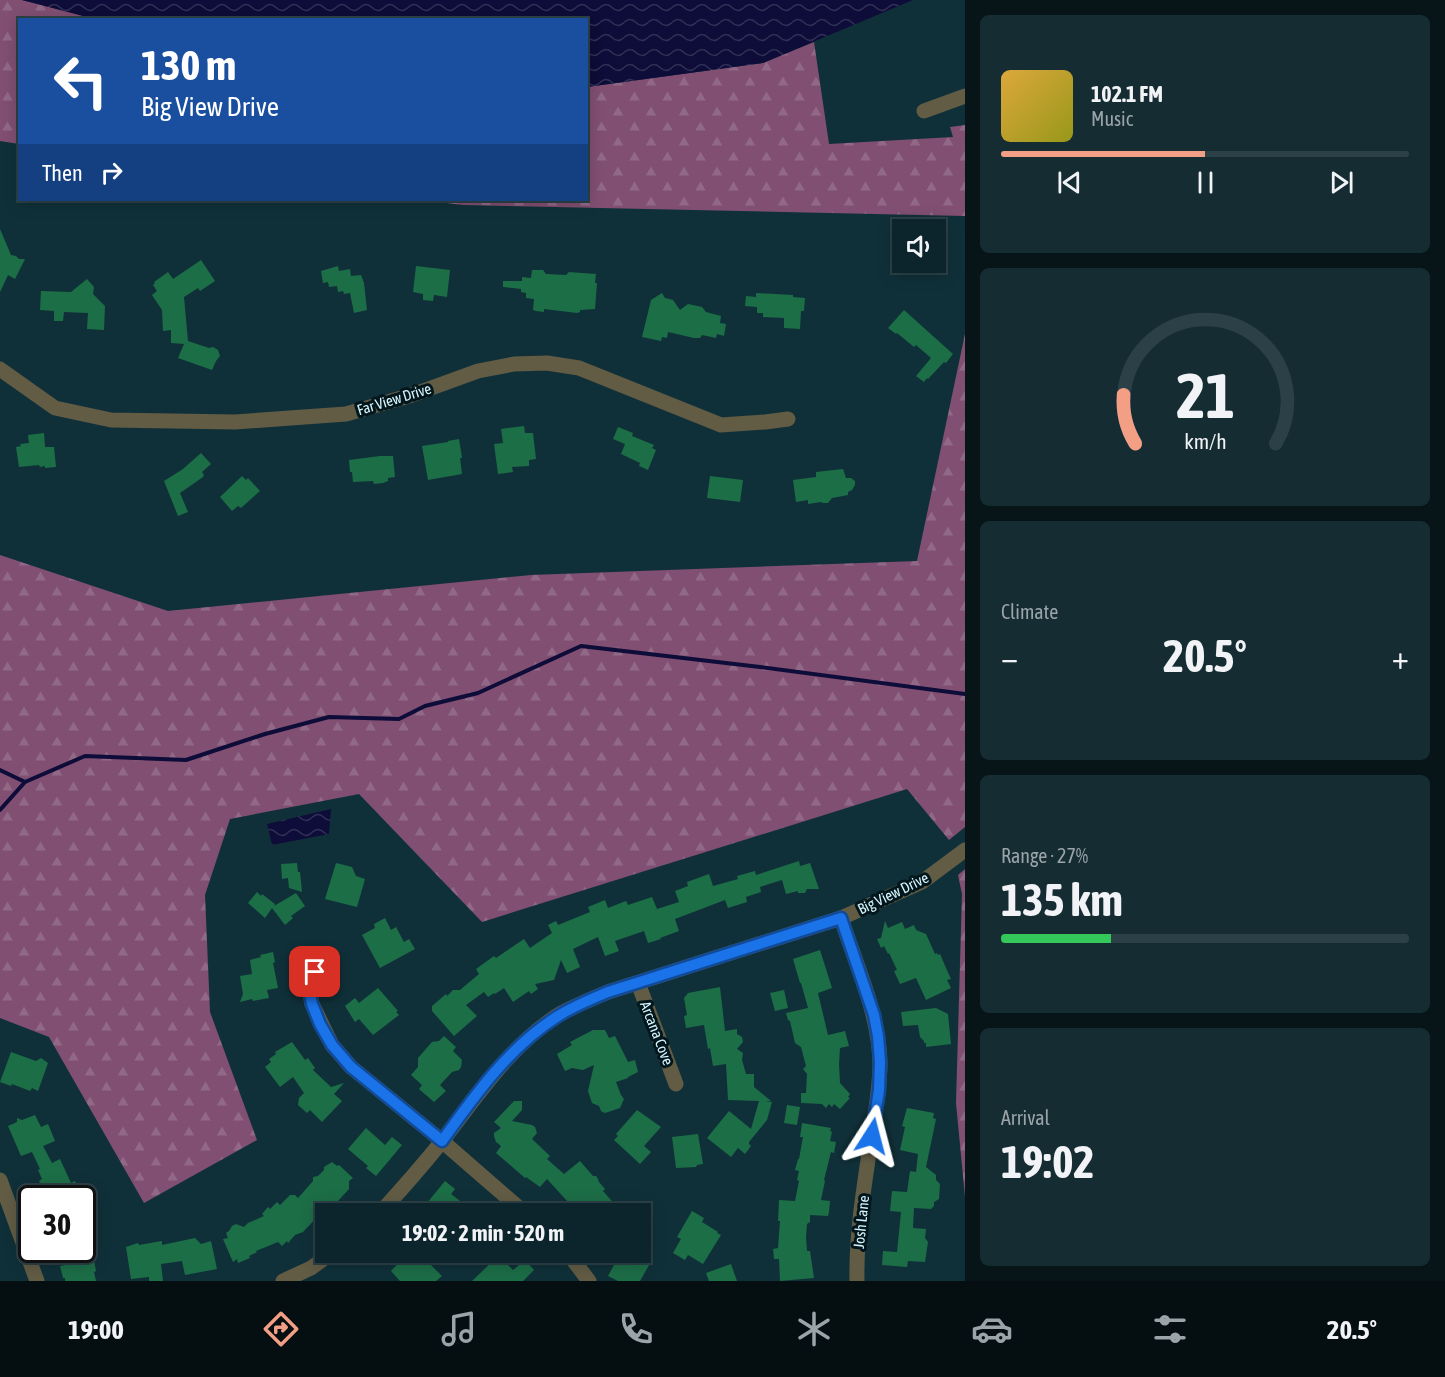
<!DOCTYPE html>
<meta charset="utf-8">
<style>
body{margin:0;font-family:"Asap Condensed",sans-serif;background:#152c33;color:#f1f3f6;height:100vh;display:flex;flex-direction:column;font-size:22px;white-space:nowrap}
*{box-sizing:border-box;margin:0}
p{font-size:20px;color:#9aa4a9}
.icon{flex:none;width:33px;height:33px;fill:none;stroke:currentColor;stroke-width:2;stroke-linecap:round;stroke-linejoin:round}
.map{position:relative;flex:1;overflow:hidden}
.side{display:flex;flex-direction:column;gap:15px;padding:15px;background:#071418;width:480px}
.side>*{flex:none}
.guide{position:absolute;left:18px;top:18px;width:570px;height:183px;border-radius:0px;box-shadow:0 3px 15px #0003,0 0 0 2px #2c4147;background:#1a4fa0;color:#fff;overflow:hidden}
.controls{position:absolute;left:892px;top:219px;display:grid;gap:12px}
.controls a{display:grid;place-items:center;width:54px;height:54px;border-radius:0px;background:#0c242b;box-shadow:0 3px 15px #0003,0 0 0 2px #2c4147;font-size:30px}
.speed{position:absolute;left:18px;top:1185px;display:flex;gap:12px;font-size:30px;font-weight:700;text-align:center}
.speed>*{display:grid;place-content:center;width:78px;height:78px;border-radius:50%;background:#0c242b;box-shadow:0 3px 15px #0003,0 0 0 2px #2c4147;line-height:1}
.speed .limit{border:3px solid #111;border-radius:9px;background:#fff;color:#111}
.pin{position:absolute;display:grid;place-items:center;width:51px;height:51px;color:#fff;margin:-26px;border-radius:12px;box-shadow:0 3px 9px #0006}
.me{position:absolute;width:66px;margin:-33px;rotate:9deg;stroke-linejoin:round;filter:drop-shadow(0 0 4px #0008)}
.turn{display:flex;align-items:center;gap:21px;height:126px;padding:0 24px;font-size:27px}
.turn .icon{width:78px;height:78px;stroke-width:2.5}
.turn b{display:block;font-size:42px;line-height:51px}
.then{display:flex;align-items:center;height:57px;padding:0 24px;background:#0003;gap:12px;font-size:22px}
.big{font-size:45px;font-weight:700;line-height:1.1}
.side .card{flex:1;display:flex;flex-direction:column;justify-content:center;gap:9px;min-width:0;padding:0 21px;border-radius:9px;background:#152c33}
.side .dial{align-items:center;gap:0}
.dial svg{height:156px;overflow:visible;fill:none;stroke:#2c4147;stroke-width:7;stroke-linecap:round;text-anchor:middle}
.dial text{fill:#f1f3f6;stroke:none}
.song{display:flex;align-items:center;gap:18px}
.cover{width:72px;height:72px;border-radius:9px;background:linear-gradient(135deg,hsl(40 70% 55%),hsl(60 70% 35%))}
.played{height:6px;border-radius:3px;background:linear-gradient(90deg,#f39f85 50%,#2c4147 50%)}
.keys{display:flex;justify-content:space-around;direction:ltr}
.heat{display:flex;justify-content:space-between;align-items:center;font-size:33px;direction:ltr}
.charge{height:9px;border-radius:4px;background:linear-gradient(90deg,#34c759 27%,#2c4147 0)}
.trip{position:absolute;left:315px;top:1203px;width:336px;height:60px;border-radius:0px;background:#0c242b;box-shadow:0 3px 15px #0003,0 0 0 2px #2c4147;font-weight:700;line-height:60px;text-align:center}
.tab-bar{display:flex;height:96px;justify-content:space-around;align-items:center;background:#050e11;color:#9aa4a9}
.tab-bar .icon{width:42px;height:42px}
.tab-bar .selected{color:#f39f85}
.tab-bar b{font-size:27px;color:#f1f3f6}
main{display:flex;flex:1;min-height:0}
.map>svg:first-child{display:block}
.forest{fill:url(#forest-firs)}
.water{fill:url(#water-waves)}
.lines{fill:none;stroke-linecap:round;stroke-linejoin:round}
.stream{stroke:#0e0c38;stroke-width:4}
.building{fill:#1c6e47}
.minor{stroke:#625c45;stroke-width:15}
.route-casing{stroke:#114b97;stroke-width:15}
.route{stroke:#1a73e8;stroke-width:10}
.labels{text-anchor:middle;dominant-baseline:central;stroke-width:6;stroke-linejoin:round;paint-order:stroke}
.street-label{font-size:15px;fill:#d9f4fc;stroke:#02171d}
</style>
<main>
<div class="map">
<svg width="965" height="1281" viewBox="0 0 965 1281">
<defs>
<pattern id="forest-firs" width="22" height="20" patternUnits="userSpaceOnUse" patternTransform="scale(1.5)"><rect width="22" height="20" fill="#804f72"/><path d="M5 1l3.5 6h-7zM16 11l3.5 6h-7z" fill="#916987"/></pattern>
<pattern id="water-waves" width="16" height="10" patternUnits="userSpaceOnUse" patternTransform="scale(1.5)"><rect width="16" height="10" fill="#0e0c38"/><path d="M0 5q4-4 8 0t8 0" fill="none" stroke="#303056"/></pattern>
</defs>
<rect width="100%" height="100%" fill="#103039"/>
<g class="forest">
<polygon points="0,0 22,0 98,19 20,20 19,144 0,141"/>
<polygon points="814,42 829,144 953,137 950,127 965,125 965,216 463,205 422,200 586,200 587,87 763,63"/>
<polygon points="965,334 965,827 949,840 907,789 482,922 359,794 230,819 205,895 210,1012 257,1140 144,1203 49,1037 0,1018 0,555 168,611 531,575 917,561"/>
<polygon points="965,869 965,1197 956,1103 962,894 958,875"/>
</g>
<g class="water">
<polygon points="22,0 913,0 763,63 587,87 586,20 98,20"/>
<polygon points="331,809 329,834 272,845 267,824"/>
</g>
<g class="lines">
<g class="stream">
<polyline points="0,770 25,782 85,756 186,760 265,734 329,717 399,719 425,706 478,693 581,646 760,667 965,694"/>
<polyline points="0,810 25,782"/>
</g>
</g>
<g class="building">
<polygon points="0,229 11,255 16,256 19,259 25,259 15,279 8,275 0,292"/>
<polygon points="201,260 215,281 200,291 198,288 184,297 188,341 209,348 213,347 218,350 220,356 216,361 212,370 178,358 184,344 171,343 171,330 163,331 162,310 152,295 157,291 153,285 155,283 154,282 168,272 173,279"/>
<polygon points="338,266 339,271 350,269 351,276 361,275 364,283 367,310 354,313 350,293 344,294 343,291 338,292 337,286 329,287 328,282 323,283 321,271"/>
<polygon points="416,266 450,270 447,297 434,295 433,301 423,300 423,294 413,292"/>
<polygon points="532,270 543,270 546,274 566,275 569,272 596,274 595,283 597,283 595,309 580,310 580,312 577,313 544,309 544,312 536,311 533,310 534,299 526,298 526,293 521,292 521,289 503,287 503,281 522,281 522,277 531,278"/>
<polygon points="87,279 94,287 93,294 105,306 104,330 87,329 88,313 64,312 63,321 54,321 54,311 40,310 41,291 71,292"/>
<polygon points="662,293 665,298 673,300 680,310 688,304 702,307 706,312 721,316 720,323 726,324 724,336 717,334 716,338 702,335 700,338 694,338 668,332 667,338 662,337 661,341 642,337 651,300"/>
<polygon points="756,293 793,295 793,297 805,298 804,311 801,311 800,329 784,328 784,318 763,317 763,313 757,313 757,307 745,306 746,296 756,297"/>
<polygon points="904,310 953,354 946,363 944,362 928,379 927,378 924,382 916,376 931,358 916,345 914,347 897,333 896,334 888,328"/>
<polygon points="524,426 525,433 533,433 536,459 529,460 529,466 512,467 513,472 498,474 494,444 503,443 501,429"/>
<polygon points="618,427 633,433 632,436 654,445 652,448 656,450 648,470 639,466 640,463 621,454 625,444 613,439"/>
<polygon points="44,433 45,447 54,447 56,467 45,468 45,466 40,467 39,465 19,467 16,447 21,446 20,444 29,443 28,435"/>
<polygon points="459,439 462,458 460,458 462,474 428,480 422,446 448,442 448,441"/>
<polygon points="201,453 211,464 202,472 204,475 203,477 180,493 188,512 178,516 164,481 183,469"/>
<polygon points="380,456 393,456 395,477 388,478 388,481 383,483 374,484 373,481 353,482 352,472 350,472 349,460"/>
<polygon points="843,469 846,478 851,478 855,481 855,485 852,490 848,492 848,495 832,498 828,503 823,503 821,502 808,504 808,500 796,502 793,480 816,477 816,472"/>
<polygon points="242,476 246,480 248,478 260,491 241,508 238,506 232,511 220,497"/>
<polygon points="710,476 743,480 740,502 707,498"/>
<polygon points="799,861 800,866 810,863 819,889 807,889 805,893 798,893 798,891 786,894 782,880 760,887 761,892 746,897 747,902 728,908 725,900 675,919 679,931 660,938 661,939 648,943 644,931 615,941 619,951 605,956 598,937 573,949 580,967 567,973 561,960 554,980 535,984 538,989 531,994 529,991 513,1002 504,988 495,994 494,993 488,997 484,992 466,1005 477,1016 454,1036 432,1011 432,1006 446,994 447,996 453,990 460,990 479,974 476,969 494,956 496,958 524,939 530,948 552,933 548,925 556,921 558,925 590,912 588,907 605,900 608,908 626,901 628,905 652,897 657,909 679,902 675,891 688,886 687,882 709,874 713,886 738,879 737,876 755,871 756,875"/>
<polygon points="297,863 298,872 300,872 302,892 289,888 288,878 282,879 281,864"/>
<polygon points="336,863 352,867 356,876 365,879 357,907 325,899"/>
<polygon points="257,892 261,896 262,894 275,904 274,906 296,893 305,906 291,916 293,918 285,925 272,908 265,918 248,903"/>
<polygon points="385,918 391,930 396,927 404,942 409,939 415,949 380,968 362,935 375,928 374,924"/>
<polygon points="885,921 888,928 902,922 905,929 914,925 916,930 926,934 935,954 937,953 938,955 940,954 946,968 951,979 947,980 951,988 926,1000 916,978 900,984 894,971 897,970 889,953 888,954 884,946 881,948 877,939 881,938"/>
<polygon points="820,950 832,988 818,993 828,1035 845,1031 849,1046 840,1048 839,1064 840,1083 850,1094 848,1097 850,1098 840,1109 834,1104 832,1107 829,1104 826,1108 822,1104 801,1103 801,1093 806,1093 807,1074 803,1069 806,1066 801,1047 795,1043 790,1021 788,1020 786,1013 808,1008 801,983 800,983 793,959"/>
<polygon points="273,952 275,962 273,963 278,988 267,990 269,998 253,1001 252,999 240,1002 243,994 240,976 252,974 250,960 261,957 260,955"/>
<polygon points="720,987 725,1031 737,1029 737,1034 742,1037 743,1042 737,1049 743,1053 742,1060 746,1074 754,1074 754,1087 771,1101 765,1101 772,1102 767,1120 749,1142 749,1144 751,1146 745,1154 738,1148 731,1157 707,1138 729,1111 751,1129 759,1101 728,1100 726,1064 713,1066 710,1048 708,1049 704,1025 686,1028 684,1016 687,1015 684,998 688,993"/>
<polygon points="378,988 398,1011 396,1012 399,1015 373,1035 359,1019 355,1022 345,1006 355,998 359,1003"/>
<polygon points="784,990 788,1008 775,1011 770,993"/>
<polygon points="936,1008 948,1014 951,1044 926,1047 926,1043 924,1043 924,1041 920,1037 918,1025 903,1026 901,1012"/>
<polygon points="593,1030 605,1030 609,1038 615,1036 628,1062 635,1060 638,1072 628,1077 628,1078 616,1082 621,1095 624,1099 620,1108 605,1113 601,1111 599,1106 592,1103 588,1091 594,1065 583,1070 572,1068 565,1071 557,1054 572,1045 570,1042"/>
<polygon points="444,1036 456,1047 453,1051 462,1060 461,1067 459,1070 452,1072 440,1085 446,1091 434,1102 419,1089 422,1085 411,1075 418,1067 418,1058 432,1042 439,1041"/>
<polygon points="292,1042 305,1060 308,1058 315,1068 313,1070 331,1087 344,1083 334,1094 342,1101 322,1122 310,1110 307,1113 298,1105 299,1098 304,1093 293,1077 280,1087 265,1067 271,1062 269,1059 276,1054 275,1052"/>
<polygon points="11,1052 36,1061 41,1058 48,1063 38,1091 32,1088 30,1091 12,1084 11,1086 0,1082"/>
<polygon points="514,1101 522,1101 522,1110 512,1121 532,1125 535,1127 537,1133 532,1139 550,1156 547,1159 564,1174 580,1161 593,1176 596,1176 598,1179 599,1182 605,1189 603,1191 617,1207 624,1201 634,1214 599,1214 590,1203 577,1214 572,1214 565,1205 568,1202 547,1179 540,1187 526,1177 525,1178 496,1153 501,1146 496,1142 494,1136 494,1133 501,1128 494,1122"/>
<polygon points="787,1105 800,1107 797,1125 784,1123"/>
<polygon points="907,1108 934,1113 933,1118 936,1119 926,1167 936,1175 936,1180 940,1184 939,1199 934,1202 934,1206 931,1209 914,1208 913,1228 926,1229 925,1238 928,1242 925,1262 908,1261 907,1267 882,1265 883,1251 897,1252 901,1212 890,1211 892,1191 907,1192 910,1171 916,1172 918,1154 900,1150 905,1127 902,1126"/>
<polygon points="637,1110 661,1127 644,1146 651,1152 640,1164 614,1140 618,1136 616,1134"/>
<polygon points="35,1115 41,1127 48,1124 55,1141 43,1146 52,1163 60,1159 71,1183 75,1181 80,1191 69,1198 39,1198 44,1192 39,1181 42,1179 38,1170 40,1169 32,1152 21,1156 8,1126 17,1122 17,1118 22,1120"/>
<polygon points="802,1123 831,1128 830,1131 832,1132 830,1141 836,1142 834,1153 831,1152 824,1180 825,1181 821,1200 830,1201 829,1212 828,1216 810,1215 810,1222 807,1224 806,1237 807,1251 810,1251 814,1278 780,1281 779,1259 774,1259 773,1249 778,1248 780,1221 778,1221 779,1200 795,1201 799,1181 797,1180 799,1171 795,1170 798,1159 799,1159 803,1137 800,1137"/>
<polygon points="366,1128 385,1145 392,1137 402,1145 376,1176 366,1168 368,1166 348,1149"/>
<polygon points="698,1134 703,1164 697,1165 696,1167 676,1168 672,1137"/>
<polygon points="332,1162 337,1166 339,1165 353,1178 349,1181 349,1189 328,1212 326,1211 323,1215 321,1213 303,1232 295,1235 288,1243 287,1241 282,1246 278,1242 256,1251 257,1252 249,1256 250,1258 238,1263 237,1259 233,1262 223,1239 228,1238 226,1233 229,1231 232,1226 236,1224 244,1227 248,1223 264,1216 262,1214 268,1207 270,1209 277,1202 280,1205 290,1195 295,1195 298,1198 313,1181 313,1177 318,1176 324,1170 324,1167"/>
<polygon points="445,1181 455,1189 451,1194 460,1201 450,1214 418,1214"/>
<polygon points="692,1211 704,1218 702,1222 718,1232 717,1233 721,1235 703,1264 688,1255 685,1260 673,1253 681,1239 677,1237"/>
<polygon points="195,1238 201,1244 211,1241 217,1269 185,1275 182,1261 161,1264 163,1281 149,1281 149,1277 131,1279 126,1247 138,1243 139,1245 162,1241 162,1245"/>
<polygon points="409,1252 424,1252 433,1263 431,1265 442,1276 436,1281 400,1281 391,1271"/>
<polygon points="621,1252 635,1252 644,1257 645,1263 649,1265 640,1281 618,1281 608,1276"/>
<polygon points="496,1258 501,1263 504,1261 513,1270 525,1260 534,1270 523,1281 472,1281"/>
<polygon points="94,1260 96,1271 94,1272 96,1281 65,1281 65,1278 63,1278 60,1266"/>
<polygon points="731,1264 737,1281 709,1281 706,1273"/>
</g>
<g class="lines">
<g class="minor">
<polyline points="924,111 965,96"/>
<polyline points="0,369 55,408 111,420 235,422 346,414 412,395 478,371 514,364 547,363 579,368 721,425 765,422 788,419"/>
<path d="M 841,918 C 856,965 879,1013 880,1063 C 880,1089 875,1115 871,1140 C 864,1187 856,1234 857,1281"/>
<polyline points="320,956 309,988 312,1004 332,1045 351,1067 442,1141 526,1214"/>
<polyline points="638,983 676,1084"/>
<polyline points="0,1180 37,1281"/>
<path d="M 379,1214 C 401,1190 423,1165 443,1140 C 478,1095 509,1047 558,1015 C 574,1006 591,999 608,992 L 841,918 L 922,882 L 965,850"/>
<polyline points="567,1252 589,1281"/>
<polyline points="283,1281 311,1268 333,1252"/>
</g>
</g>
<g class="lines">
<defs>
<path id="route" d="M 315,972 L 309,988 L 312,1004 L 320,1024 L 332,1045 L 351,1067 L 442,1141 C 475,1095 509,1047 558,1016 C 574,1006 591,999 608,992 L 841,918 L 874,1015 L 878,1036 L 880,1062 L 879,1090 L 872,1136"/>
</defs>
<use href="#route" class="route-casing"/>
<use href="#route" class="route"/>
</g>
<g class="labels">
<g class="street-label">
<text transform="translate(394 399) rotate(-17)">Far View Drive</text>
<text transform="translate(893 893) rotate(-26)">Big View Drive</text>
<text transform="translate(657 1033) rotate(69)">Arcana Cove</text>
<text transform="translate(861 1222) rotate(-84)">Josh Lane</text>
</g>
</g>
</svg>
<div class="controls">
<a><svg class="icon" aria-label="sound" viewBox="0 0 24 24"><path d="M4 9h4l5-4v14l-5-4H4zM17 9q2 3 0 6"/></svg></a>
</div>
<div class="speed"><div class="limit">30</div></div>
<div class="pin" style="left:315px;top:972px;background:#d93025"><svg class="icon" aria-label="arrive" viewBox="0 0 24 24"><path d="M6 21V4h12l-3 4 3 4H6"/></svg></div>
<svg class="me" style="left:872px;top:1136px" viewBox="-20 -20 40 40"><path d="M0-17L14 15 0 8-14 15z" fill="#1a73e8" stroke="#fff" stroke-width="4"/></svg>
<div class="trip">19:02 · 2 min · 520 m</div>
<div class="guide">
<div class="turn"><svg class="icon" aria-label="left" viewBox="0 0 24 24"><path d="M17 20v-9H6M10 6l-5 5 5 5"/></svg><div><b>130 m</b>Big View Drive</div></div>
<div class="then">Then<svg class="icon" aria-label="right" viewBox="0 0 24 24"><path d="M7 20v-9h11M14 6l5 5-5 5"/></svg></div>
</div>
</div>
<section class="side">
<div class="card">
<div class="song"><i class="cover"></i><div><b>102.1 FM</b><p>Music</p></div></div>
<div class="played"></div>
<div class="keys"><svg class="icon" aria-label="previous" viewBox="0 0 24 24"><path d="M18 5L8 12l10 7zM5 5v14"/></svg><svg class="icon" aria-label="pause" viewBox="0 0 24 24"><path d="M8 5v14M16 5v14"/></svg><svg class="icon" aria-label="next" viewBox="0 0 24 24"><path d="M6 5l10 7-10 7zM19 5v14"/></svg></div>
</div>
<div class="card dial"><svg viewBox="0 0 100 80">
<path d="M14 69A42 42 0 1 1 86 69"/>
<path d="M14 69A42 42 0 0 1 8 44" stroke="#f39f85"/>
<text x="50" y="56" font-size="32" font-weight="700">21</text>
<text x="50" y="72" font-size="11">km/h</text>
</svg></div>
<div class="card"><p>Climate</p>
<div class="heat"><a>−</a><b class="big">20.5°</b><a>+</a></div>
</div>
<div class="card"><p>Range · 27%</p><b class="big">135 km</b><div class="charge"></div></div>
<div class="card"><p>Arrival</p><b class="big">19:02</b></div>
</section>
</main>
<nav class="tab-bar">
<b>19:00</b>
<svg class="icon selected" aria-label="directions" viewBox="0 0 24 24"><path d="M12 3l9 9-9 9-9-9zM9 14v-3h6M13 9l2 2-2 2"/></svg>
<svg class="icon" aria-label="music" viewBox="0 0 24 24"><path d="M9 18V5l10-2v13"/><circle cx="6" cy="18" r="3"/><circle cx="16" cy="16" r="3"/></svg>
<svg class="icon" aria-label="phone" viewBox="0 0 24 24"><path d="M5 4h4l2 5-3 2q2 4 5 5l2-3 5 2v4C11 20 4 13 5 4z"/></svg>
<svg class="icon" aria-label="climate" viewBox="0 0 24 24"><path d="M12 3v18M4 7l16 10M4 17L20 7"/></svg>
<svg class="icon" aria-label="car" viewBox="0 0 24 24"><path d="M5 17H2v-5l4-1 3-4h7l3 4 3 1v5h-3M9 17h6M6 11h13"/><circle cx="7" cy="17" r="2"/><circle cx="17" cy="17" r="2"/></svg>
<svg class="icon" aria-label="filters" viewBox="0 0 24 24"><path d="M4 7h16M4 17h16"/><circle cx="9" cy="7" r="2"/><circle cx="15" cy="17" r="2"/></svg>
<b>20.5°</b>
</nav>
